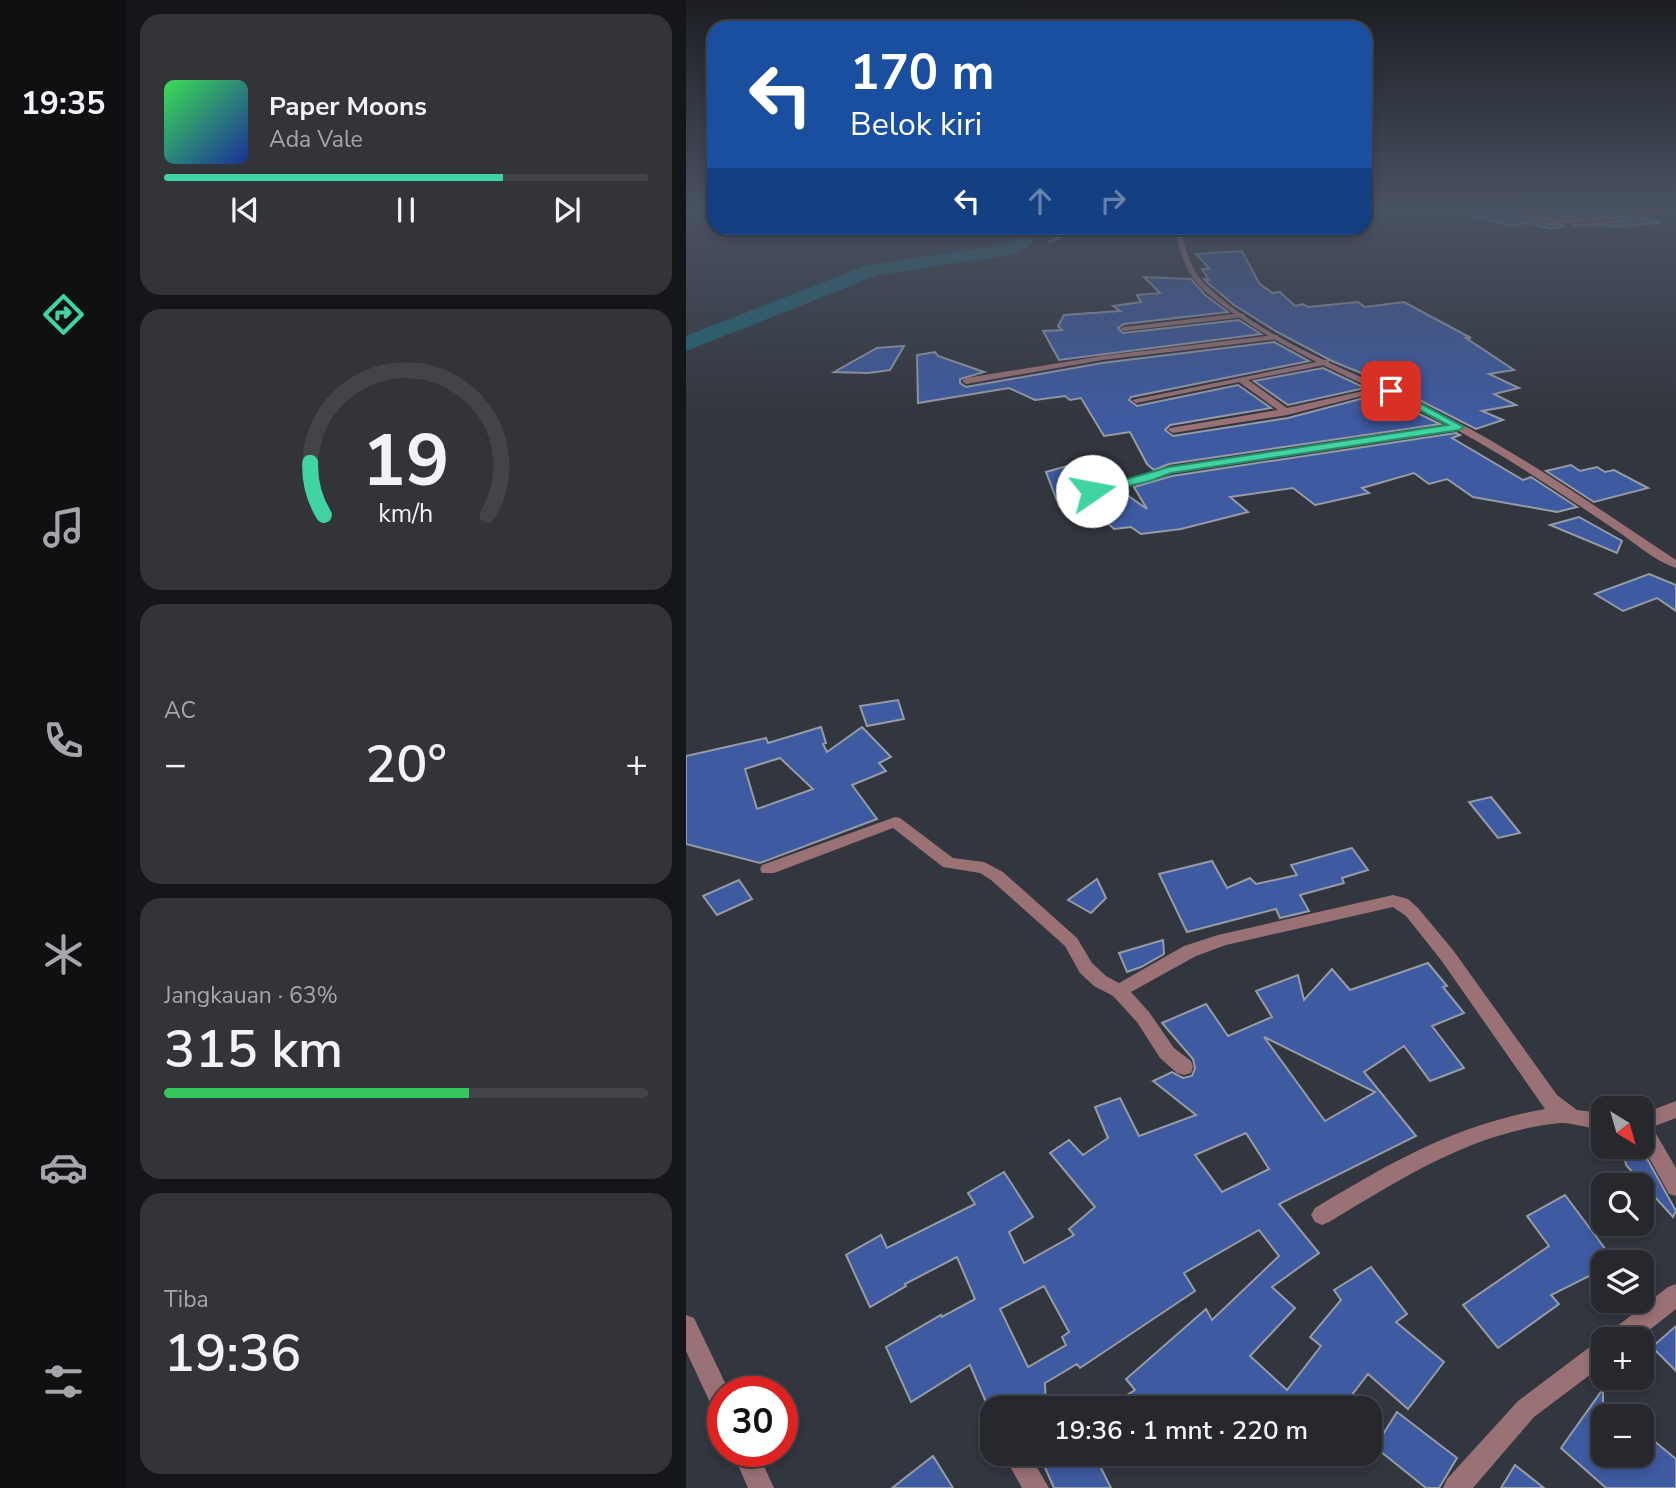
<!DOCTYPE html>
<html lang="id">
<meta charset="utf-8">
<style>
body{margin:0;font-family:"Nunito Sans",sans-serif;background:#32343a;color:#f1f3f6;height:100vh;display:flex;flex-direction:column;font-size:26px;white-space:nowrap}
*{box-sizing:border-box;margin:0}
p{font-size:23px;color:#a4a6aa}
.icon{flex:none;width:38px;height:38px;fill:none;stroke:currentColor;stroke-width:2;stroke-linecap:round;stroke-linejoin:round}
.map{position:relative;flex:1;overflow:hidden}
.details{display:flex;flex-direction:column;gap:14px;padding:14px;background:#151619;width:560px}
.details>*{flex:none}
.hud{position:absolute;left:21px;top:21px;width:665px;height:214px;border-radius:21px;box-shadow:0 4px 10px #0003,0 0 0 2px #42444a;background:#1a4fa0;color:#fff;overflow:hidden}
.needle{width:46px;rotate:143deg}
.buttons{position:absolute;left:905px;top:1096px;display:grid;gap:14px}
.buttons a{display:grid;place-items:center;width:63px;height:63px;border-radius:14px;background:#26282e;box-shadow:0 4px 10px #0003,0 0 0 2px #42444a;font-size:35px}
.speed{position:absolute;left:21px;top:1376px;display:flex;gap:14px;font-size:35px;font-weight:700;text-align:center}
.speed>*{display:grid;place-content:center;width:91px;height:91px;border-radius:50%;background:#26282e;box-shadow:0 4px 10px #0003,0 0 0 2px #42444a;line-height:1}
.speed .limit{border:10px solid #d22;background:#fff;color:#111}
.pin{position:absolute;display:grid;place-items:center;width:60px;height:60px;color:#fff;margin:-30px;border-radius:14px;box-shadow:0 4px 10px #0006}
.me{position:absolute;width:77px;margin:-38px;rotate:78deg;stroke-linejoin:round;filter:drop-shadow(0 0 5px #0008)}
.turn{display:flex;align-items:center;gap:24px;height:147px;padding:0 28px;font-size:32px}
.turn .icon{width:91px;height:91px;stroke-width:2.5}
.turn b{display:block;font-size:49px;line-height:60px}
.lanes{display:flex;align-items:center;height:66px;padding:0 28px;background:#0003;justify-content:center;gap:35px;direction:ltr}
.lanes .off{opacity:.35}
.big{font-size:52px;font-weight:600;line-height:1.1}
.details .widget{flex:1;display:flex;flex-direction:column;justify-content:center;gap:10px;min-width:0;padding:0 24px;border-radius:21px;background:#32343a}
.details .dial{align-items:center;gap:0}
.dial svg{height:182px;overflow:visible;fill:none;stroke:#42444a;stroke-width:7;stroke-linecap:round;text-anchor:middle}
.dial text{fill:#f1f3f6;stroke:none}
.song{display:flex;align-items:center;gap:21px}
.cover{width:84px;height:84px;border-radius:10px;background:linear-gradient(135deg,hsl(130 70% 55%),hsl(230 70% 35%))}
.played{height:7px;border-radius:4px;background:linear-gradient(90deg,#3fd4a2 70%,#42444a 70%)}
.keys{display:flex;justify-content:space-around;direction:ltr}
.heat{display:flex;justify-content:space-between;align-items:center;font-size:38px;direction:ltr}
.charge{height:10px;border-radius:5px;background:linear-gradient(90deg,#34c759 63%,#42444a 0)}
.trip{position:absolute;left:294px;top:1396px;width:402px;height:70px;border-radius:21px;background:#26282e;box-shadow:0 4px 10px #0003,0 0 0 2px #42444a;font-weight:600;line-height:70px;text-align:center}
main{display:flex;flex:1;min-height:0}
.tab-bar{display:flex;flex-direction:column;width:126px;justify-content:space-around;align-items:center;background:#0f1012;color:#a4a6aa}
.tab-bar .icon{width:49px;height:49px}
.tab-bar .on{color:#3fd4a2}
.tab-bar b{font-size:32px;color:#f1f3f6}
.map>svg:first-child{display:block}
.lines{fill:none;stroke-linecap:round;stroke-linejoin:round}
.river{fill:#1d6570;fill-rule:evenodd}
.building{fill:#3e5aa0;stroke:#969ba5;stroke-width:2;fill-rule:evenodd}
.minor{fill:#9a7174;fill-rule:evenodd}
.tertiary{fill:#9a7174;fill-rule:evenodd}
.route{fill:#3fd4a2;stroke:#298a69;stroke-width:2}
</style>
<main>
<nav class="tab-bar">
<b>19:35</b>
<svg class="icon on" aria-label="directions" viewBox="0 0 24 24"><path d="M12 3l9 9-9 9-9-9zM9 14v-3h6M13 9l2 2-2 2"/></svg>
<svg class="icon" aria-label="music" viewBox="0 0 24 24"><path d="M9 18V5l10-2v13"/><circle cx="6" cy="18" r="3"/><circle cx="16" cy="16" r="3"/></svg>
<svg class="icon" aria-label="phone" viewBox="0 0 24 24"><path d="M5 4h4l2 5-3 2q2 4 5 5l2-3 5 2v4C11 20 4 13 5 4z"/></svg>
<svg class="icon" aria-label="climate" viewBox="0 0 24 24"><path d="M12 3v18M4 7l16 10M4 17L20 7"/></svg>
<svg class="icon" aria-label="car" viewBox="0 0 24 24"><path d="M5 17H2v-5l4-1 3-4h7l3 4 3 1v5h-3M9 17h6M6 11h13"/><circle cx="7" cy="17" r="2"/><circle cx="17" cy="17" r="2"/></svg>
<svg class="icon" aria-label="filters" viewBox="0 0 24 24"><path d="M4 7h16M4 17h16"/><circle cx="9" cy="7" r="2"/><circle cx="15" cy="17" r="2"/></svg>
</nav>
<section class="details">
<div class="widget">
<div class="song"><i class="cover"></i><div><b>Paper Moons</b><p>Ada Vale</p></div></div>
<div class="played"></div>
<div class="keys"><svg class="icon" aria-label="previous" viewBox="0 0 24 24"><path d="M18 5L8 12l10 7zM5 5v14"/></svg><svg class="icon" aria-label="pause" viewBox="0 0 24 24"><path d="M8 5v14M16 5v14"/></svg><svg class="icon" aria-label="next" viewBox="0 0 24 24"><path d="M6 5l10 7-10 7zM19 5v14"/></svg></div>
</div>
<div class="widget dial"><svg viewBox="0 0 100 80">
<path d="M14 69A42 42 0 1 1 86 69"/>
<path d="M14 69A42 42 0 0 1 8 46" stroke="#3fd4a2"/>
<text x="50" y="56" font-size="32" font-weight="700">19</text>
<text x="50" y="72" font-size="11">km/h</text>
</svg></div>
<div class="widget"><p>AC</p>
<div class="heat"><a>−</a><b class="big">20°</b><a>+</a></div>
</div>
<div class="widget"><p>Jangkauan · 63%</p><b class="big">315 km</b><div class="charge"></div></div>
<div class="widget"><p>Tiba</p><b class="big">19:36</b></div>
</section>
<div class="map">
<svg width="990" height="1488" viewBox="0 0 990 1488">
<rect width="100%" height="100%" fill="#32363e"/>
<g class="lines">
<polygon class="river" points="328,228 346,228 348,242 330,254 192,275 0,351 0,336 181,265 318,245 328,239"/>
</g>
<g class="building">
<polygon points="782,208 822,208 859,223 880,226 865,229 841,223 826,226 782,215"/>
<polygon points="843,208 953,208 953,210 877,217"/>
<polygon points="962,218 974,223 926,227 922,225 887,226"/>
<polygon points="556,251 573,283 586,293 594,292 609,306 617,304 622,307 672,302 679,307 718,302 785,338 780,338 828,370 803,374 833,388 808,394 830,405 796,411 817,420 790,429 702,384 646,361 591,332 548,305 523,284 518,279 523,280 516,269 524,269 510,254"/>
<polygon points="458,277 505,279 519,295 542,312 438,324 432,328 437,333 553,320 575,334 373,360 357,331 376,330 372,326 378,315 434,311 427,306 455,302 451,295 474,293"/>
<polygon points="588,342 623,361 445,397 443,400 451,406 552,385 585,408 484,425 479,430 487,436 602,418 693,394 754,424 483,464 468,470 461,464 444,432 418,436 395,398 384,400 379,396 349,400 323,388 232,403 231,355 249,352 252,356 298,372 274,379 274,383 280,387 416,363"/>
<polygon points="218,346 204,370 182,373 148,372 191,348"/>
<polygon points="637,368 679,388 602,405 568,381"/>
<polygon points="770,433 774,435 766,438 837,480 845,477 891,507 871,512 787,497 761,479 743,484 728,473 676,488 683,493 629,505 607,488 544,497 562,512 495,529 455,534 445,527 428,529 414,516 392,522 373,506 360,472 395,462 423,483 400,488 400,493 407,497 434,490 461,509 448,487 486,476"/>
<polygon points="885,465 894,471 911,467 919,472 928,470 962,488 908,502 860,471"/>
<polygon points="893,517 936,541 931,553 864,525"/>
<polygon points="963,574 990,585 990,611 971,598 937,611 909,594"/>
<polygon points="212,700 218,719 181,726 174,706"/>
<path d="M 135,727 L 140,743 L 137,744 L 141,752 L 176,727 L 205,757 L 193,763 L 200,771 L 166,785 L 191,819 L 74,863 L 0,844 L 0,756 L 80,738 L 82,743 ZM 94,758 L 127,789 L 71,809 L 59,769 Z"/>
<polygon points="805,797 834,833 812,838 783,802"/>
<polygon points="666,848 682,870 656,878 658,883 614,895 623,911 594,918 590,909 501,932 473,874 526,861 541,888 564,878 570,884 611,875 605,865"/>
<polygon points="411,879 420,898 405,913 382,900"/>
<polygon points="53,880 66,899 31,915 17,896"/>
<polygon points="477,940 478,954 455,967 441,972 433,953"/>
<path d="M 742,963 L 761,986 L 757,987 L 778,1013 L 746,1026 L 778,1068 L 744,1081 L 718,1046 L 678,1072 L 730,1136 L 593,1204 L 633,1253 L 586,1287 L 609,1308 L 564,1356 L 601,1390 L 635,1346 L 624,1337 L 655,1300 L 648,1290 L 685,1267 L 721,1314 L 710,1322 L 758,1362 L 722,1409 L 682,1374 L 655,1409 L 418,1409 L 449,1390 L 440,1379 L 520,1309 L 526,1320 L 593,1256 L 573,1230 L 498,1273 L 509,1291 L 394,1368 L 391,1364 L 359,1383 L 360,1409 L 303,1409 L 284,1365 L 225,1402 L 200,1347 L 255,1315 L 256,1317 L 289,1299 L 271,1257 L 219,1284 L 220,1286 L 184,1307 L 160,1255 L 195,1235 L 201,1248 L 289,1204 L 282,1193 L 318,1172 L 347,1217 L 323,1232 L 338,1263 L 388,1235 L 383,1229 L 409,1207 L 364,1153 L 383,1140 L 397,1155 L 422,1138 L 409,1107 L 434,1098 L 453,1136 L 510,1115 L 467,1081 L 486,1072 L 497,1078 L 506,1076 L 509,1068 L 507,1059 L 476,1023 L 520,1004 L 542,1036 L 586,1017 L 570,991 L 612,975 L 618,1000 L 646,969 L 664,990 ZM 578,1037 L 689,1092 L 639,1121 ZM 560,1133 L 583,1169 L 536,1192 L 509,1155 ZM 358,1286 L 383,1332 L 376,1337 L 380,1345 L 342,1367 L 314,1309 Z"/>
<polygon points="954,1146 990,1211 987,1217 940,1165 938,1155"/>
<polygon points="879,1195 929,1262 917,1262 917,1269 865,1295 873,1304 812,1348 777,1305 863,1246 841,1216"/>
<polygon points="990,1326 990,1371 966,1347"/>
<polygon points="917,1389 917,1454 956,1454 956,1431 990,1459 990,1488 920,1488 875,1448"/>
<polygon points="711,1412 771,1458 753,1488 740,1488 689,1447"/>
<polygon points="353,1454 408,1454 425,1488 368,1488"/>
<polygon points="247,1456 267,1488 206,1488"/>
<polygon points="829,1465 858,1488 815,1488"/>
</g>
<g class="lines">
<g class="minor">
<path d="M 824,208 C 842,208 859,218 877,220 L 990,209 L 990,213 L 877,224 L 860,221 Z"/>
<polygon points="394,228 401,228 364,243 359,242"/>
<polygon points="555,313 559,315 558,317 438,331 434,329 438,327"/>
<polygon points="589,335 592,335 592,339 416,360 280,384 276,381 280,378 416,356"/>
<polygon points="640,360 643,360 643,364 562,380 601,408 700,386 704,389 601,415 487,433 482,430 484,428 592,410 553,382 450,403 446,400"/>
<polygon points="773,424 778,427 776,429 485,473 464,481 406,494 401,491 457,477 483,467"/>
<path d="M 209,817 L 214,818 L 267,858 L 298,862 L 317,872 L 391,938 L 406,963 L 420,976 L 433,983 L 498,946 L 532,935 L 707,895 L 722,899 L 732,908 L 767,950 L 871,1095 L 891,1110 L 917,1113 L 917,1129 C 904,1129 884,1122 875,1123 C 788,1131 716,1178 643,1222 L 636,1225 L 629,1222 L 625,1215 L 629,1208 C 708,1161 767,1126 859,1109 L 755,960 L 720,916 L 707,907 L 540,945 L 510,956 L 445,992 L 463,1012 L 488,1048 L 505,1061 L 507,1067 L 505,1073 L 498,1075 L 491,1073 L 474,1058 L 451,1022 L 427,996 L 408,986 L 394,973 L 379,946 L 305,880 L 294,873 L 257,867 L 207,828 L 88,873 L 76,873 L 74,869 L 76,865 Z"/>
<polygon points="990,1101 990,1118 966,1127 990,1168 990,1196 983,1194 956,1145 956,1114"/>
<polygon points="990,1284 990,1309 952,1339 922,1339 925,1331 982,1287"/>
<polygon points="0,1315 8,1318 43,1391 37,1391 37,1417 29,1413 0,1351"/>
<polygon points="917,1339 917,1365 848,1417 787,1488 757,1488 761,1479 832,1401 909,1343"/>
<polygon points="46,1451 71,1451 88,1488 62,1488"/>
<polygon points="317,1454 343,1454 363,1488 336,1488"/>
</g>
<path class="tertiary" d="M 496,228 L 502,228 L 496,233 C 500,253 506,272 521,286 C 583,346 692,380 769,421 C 846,461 917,512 990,560 L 990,568 C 968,561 947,541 928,529 C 884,499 840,470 794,443 C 705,390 601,360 521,293 C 502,277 494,256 490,233 Z"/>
</g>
<linearGradient id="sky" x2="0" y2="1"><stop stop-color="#1c1e22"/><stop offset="0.5" stop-color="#495263"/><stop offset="1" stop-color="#495263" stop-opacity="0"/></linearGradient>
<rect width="990" height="417" fill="url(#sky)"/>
<polygon class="route" points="701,389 708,389 778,427 773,430 485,473 464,481 406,494 400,491 483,467 762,425 701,393"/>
</svg>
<div class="buttons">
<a><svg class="needle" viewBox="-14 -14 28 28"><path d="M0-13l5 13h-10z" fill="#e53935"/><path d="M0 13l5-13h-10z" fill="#a4a6aa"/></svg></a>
<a><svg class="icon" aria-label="search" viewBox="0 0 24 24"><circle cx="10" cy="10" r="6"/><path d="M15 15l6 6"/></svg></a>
<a><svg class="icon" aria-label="layers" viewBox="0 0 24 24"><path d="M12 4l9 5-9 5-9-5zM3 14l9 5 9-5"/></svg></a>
<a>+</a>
<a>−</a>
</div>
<div class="speed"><div class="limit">30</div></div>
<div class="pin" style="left:705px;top:391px;background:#d93025"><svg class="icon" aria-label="arrive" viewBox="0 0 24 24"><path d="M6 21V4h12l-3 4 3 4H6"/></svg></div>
<svg class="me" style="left:406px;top:491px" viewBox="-20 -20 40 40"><circle r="19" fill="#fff"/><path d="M0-13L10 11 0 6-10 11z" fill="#3fd4a2"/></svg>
<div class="trip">19:36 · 1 mnt · 220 m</div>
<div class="hud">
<div class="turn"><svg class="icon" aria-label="left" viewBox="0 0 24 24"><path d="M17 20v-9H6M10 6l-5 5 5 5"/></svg><div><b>170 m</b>Belok kiri</div></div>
<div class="lanes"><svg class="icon" aria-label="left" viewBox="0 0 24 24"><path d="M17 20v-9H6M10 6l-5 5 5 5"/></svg><svg class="icon off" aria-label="ahead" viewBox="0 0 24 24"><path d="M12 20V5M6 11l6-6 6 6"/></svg><svg class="icon off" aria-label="right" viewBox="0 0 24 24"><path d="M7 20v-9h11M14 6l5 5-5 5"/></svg></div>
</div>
</div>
</main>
